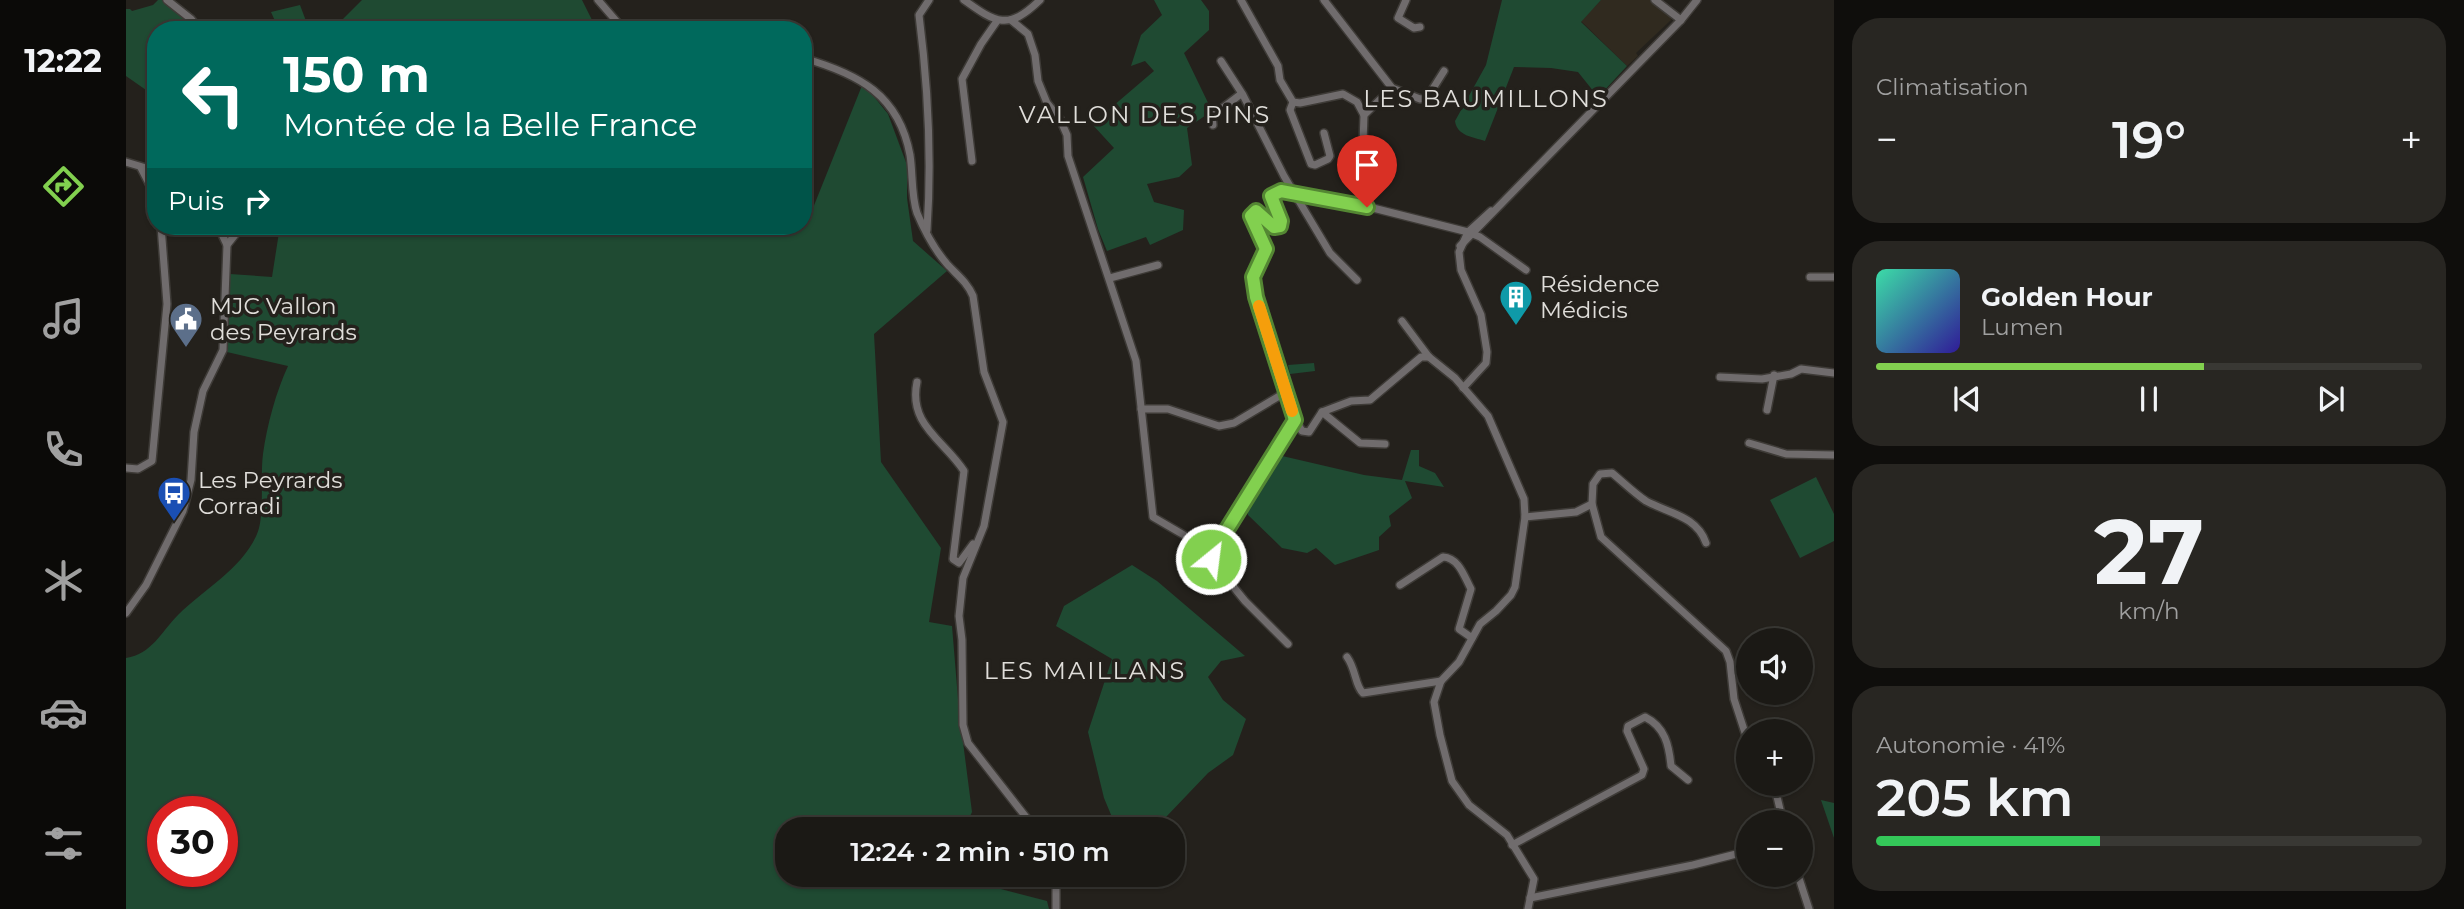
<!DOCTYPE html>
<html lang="fr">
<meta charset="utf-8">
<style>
body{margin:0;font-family:Montserrat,sans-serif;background:#282622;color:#f1f3f6;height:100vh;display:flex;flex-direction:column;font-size:26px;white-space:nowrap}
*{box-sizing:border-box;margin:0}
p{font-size:23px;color:#a0a0a0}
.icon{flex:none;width:38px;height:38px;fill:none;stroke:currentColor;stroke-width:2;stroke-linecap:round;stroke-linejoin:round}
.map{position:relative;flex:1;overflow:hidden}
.side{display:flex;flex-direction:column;gap:18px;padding:18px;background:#0f0e0c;width:630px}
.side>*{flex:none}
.hud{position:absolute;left:21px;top:21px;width:665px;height:214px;border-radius:28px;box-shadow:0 2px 5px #0004,0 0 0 2px #393834;background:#00695c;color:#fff;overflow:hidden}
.fabs{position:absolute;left:1610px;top:628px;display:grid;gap:14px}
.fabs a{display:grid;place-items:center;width:77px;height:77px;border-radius:50%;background:#1b1915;box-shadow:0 2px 5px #0004,0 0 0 2px #393834;font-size:35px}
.speed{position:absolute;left:21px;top:796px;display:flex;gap:14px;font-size:35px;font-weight:700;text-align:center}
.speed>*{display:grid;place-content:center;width:91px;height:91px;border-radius:50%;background:#1b1915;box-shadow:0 2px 5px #0004,0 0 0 2px #393834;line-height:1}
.speed .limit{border:10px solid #d22;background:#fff;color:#111}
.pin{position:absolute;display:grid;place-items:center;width:60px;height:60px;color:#fff;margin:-72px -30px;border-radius:50% 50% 50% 0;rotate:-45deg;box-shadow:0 0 7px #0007}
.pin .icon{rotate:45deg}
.me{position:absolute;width:77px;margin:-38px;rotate:29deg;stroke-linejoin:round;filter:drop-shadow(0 0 5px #0008)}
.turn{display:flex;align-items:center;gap:24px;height:147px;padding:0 21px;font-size:32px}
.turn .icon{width:91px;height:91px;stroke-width:2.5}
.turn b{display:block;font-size:49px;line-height:60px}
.then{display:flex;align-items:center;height:66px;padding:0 21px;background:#0003;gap:14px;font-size:26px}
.big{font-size:52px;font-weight:600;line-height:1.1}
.side .tile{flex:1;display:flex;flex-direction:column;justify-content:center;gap:10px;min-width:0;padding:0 24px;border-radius:28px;background:#282622}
.side .dial{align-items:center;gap:0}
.dial b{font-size:91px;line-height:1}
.song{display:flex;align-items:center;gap:21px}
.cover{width:84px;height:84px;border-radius:10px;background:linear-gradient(135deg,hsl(160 70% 55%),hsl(250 70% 35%))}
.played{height:7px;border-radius:4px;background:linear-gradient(90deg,#82d04f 60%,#393834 60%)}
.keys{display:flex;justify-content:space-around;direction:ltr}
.heat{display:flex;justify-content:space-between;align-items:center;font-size:38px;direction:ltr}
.charge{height:10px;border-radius:5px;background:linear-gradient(90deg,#34c759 41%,#393834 0)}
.trip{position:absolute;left:649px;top:817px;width:410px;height:70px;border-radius:28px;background:#1b1915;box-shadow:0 2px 5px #0004,0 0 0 2px #393834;font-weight:600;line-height:70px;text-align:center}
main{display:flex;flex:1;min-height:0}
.dock{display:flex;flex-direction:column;width:126px;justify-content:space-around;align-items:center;background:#0b0a08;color:#a0a0a0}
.dock .icon{width:49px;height:49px}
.dock .current{color:#82d04f}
.dock b{font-size:32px;color:#f1f3f6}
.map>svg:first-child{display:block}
.built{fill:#302a1f}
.green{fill:#1f4a32;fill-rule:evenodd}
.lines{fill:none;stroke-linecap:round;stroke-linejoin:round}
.minor-casing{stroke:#3e3b37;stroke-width:10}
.minor{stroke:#706c6d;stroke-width:7}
.route-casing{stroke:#548733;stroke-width:18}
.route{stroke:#82d04f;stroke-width:12}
.slow{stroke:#f59e0b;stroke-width:12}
.labels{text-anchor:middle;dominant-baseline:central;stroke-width:7;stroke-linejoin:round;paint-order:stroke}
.poi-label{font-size:23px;fill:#e0deda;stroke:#24211c;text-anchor:start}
.neighbourhood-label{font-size:24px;letter-spacing:2px;fill:#e0deda;stroke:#24211c}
</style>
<main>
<nav class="dock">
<b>12:22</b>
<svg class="icon current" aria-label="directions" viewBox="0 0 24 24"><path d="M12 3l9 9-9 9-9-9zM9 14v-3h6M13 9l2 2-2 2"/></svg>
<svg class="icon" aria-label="music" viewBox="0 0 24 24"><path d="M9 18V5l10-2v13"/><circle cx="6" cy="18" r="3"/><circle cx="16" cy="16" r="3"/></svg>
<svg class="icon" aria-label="phone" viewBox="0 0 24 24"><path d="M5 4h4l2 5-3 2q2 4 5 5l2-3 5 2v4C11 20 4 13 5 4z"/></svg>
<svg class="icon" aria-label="climate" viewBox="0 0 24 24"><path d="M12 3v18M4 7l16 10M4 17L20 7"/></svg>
<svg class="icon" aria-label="car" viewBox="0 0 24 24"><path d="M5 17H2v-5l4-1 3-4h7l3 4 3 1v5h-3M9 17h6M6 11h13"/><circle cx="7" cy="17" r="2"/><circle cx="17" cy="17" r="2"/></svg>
<svg class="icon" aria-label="filters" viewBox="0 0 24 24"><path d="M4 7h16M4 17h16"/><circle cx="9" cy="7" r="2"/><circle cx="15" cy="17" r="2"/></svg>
</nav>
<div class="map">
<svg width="1708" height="909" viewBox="0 0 1708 909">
<rect width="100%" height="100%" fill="#24211c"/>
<polygon class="built" points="1475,0 1525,0 1543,14 1545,20 1510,53 1512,56 1501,66 1455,21"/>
<g class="green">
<polygon points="32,0 36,0 70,30 30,30 30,97 0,76 0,9 4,9 6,11 27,5"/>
<polygon points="236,0 456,0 471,30 153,30 145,12 174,5 183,29 210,26"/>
<polygon points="1075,0 1083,11 1083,30 1058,53 1086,111 1061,128 1066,165 1053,177 1021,184 1028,202 1058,210 1057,230 1024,245 1020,237 981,251 972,229 957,177 988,148 966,124 1028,71 1019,61 1005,66 1015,35 1036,15 1028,0"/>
<path d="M 1376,0 L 1475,0 L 1455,22 L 1501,66 L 1476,93 L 1468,92 L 1452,72 L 1425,68 L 1388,67 L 1359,141 C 1347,137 1331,136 1329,121 L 1360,65 Z"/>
<path d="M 737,83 L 762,114 L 781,165 L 781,198 L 787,241 L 821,271 L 748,334 L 755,462 L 815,548 L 803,622 L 826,626 L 833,711 L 846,812 L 838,829 L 662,830 L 662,875 L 821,875 L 921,901 L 923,909 L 0,909 L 0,658 C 26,654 35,632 52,615 C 78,589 116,569 131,534 C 139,516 134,475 137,454 C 141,425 150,392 162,366 L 101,352 L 104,274 L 146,277 L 154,226 L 677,226 L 677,211 L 687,208 ZM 37,812 L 96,812 L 96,872 L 37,872 Z"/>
<polygon points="1188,363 1189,371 1164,374 1162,365"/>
<polygon points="1285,450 1293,450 1293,466 1309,473 1318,487 1279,481 1286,498 1263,516 1265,526 1253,537 1253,550 1209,565 1190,548 1181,553 1156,548 1122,515 1121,507 1152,455 1238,475 1276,480"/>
<polygon points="1690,477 1708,514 1708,541 1674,558 1644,500"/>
<polygon points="1006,565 1031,581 1119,656 1095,661 1082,677 1097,700 1120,719 1107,755 1082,773 1040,817 1002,829 991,829 978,798 962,732 986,659 930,626 938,606"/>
<polygon points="1695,800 1708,803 1708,838"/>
</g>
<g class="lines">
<defs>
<g id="minor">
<polyline points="41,0 65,19 74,30"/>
<polyline points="472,0 498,30"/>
<path d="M 838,0 C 870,23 882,31 914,0"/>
<polyline points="1115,0 1152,66 1154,80 1167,102 1174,103 1217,94 1231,102 1238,115"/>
<polyline points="1198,0 1266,88 1294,99 1301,98 1318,71"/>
<polyline points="1280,0 1272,18 1288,28 1294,27"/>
<polyline points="1529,0 1555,20"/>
<polyline points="885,20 902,34 909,55 912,81 921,103 934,119 941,135 942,156 1010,361 1027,517 1087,552"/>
<path d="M 677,58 C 733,74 773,95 784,155 C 787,174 785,195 791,213 C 799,232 808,249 821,264 C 831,275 841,282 847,296 L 858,372 L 877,422 L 858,526 L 837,578 L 833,616 L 836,640 L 837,725 L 842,743 L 910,830"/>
<polyline points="1095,61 1117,95 1158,176 1204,253 1231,280"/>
<polyline points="1167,102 1164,110 1185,164 1189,165 1202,159 1204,156 1198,133"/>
<polyline points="1087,125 1086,116 1115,94"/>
<polyline points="846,161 836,79 855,44 871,21"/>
<polyline points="0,162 30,171"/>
<polyline points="15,168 30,197"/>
<polyline points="1233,205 1250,178 1250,172 1237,143 1238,115 1266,88"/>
<polyline points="92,226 101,245"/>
<path d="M 801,230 C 806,158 802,86 793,15 L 803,0"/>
<polyline points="1334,246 1555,20 1571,0"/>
<polyline points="1684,277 1708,277"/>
<polyline points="984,278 1032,265"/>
<polyline points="1276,321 1303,357 1329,378 1362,416 1398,499 1399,517 1389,587 1385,595 1370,611 1354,624 1333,662 1315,681 1308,702 1314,735 1326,781 1343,805 1381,835 1408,879 1402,909"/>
<polyline points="1303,357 1295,357 1244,400 1225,401 1196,412 1183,432 1176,431 1169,420 1130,297 1127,277 1140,249 1126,221 1127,213 1134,213 1148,227 1154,226 1155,221 1145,196 1155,191 1247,208 1342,232 1354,237 1400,270"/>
<polyline points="1594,377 1636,379 1665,374 1675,369 1708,373"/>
<path d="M 791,382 C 782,425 818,440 838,471 L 827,559 L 833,563 L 847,544"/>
<polyline points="1337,388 1360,363 1361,352 1355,315 1335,270 1333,252 1342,232 1365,211"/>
<polyline points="1015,409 1042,409 1093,426 1108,423 1160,392"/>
<polyline points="1641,410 1648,375"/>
<polyline points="1196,412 1234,443 1259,444"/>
<polyline points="1623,443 1660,454 1708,455"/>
<polyline points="0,468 12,469 26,461 41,304 35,226"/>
<polyline points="1399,517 1450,512 1466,504"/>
<path d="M 1580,543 C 1571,516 1542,513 1520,501 C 1508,493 1497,482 1486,473 L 1474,474 L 1467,484 L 1466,504 L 1475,537 L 1600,651 L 1604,662 L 1608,699 L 1622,742"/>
<polyline points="1087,552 1169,420"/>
<polyline points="1087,552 1085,559 1088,563 1119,601 1162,644"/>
<path d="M 1274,585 L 1317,557 C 1333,558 1338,576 1345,589 L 1333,629 L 1346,638"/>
<polyline points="0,613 20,585 57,511 65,480 68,432 77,391 97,350 101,245 116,226"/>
<path d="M 1221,657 C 1230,669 1229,686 1237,693 L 1315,681"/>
<polyline points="1648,784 1657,822"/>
<path d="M 1386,845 L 1516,775 L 1518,769 L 1501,731 L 1502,726 L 1519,717 C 1539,727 1543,745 1545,766 L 1562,780"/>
<polyline points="1672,875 1683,909"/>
<polyline points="1404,898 1567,865 1622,851"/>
<polyline points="930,909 930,875"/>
</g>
</defs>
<use href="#minor" class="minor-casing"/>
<use href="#minor" class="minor"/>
</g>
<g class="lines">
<defs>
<polyline id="route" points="1085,559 1087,552 1169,420 1130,297 1127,277 1140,249 1125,216 1130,211 1148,227 1154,226 1155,221 1145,196 1155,191 1241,207"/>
</defs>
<use href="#route" class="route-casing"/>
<use href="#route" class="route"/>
<polyline class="slow" points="1133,306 1166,411"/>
</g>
<defs>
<symbol id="building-pin" viewBox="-11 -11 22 30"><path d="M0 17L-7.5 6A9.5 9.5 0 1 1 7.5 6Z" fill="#0f9aa8" stroke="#24211c"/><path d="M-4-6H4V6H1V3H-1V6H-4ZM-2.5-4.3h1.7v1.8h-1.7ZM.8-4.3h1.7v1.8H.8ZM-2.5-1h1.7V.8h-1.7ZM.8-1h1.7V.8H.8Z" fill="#fff"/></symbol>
<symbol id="civic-pin" viewBox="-11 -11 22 30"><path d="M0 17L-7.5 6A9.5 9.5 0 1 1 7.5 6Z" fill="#5c6f8a" stroke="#24211c"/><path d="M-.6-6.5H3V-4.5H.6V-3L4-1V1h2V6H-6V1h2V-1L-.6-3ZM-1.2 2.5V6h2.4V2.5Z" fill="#fff"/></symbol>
<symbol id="bus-pin" viewBox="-11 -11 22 30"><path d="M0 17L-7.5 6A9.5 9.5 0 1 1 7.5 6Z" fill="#1a4fb4" stroke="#24211c"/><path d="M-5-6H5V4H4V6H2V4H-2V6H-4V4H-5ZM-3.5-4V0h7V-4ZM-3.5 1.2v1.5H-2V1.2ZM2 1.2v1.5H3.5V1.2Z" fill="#fff"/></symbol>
</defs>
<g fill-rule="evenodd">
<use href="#building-pin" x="1371" y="278" width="38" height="52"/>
<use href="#civic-pin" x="41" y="300" width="38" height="52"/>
<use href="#bus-pin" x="29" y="474" width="38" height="52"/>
</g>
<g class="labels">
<g class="poi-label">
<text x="1414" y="284">Résidence<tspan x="1414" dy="26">Médicis</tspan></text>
<text x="84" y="306">MJC Vallon<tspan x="84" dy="26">des Peyrards</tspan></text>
<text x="72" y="480">Les Peyrards<tspan x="72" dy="26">Corradi</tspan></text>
</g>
<g class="neighbourhood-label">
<text x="1360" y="98">LES BAUMILLONS</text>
<text x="1019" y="114">VALLON DES PINS</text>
<text x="959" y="670">LES MAILLANS</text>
</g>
</g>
</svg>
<div class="fabs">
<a><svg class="icon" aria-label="sound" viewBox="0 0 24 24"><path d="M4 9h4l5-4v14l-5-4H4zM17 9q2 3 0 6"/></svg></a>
<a>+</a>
<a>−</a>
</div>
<div class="speed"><div class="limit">30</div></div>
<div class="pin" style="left:1241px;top:207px;background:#d93025"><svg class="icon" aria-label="arrive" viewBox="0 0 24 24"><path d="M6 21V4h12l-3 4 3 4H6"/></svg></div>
<svg class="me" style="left:1085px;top:559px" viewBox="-20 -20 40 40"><circle r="17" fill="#82d04f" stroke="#fff" stroke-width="3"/><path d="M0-11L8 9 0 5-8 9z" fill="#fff"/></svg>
<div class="trip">12:24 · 2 min · 510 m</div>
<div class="hud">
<div class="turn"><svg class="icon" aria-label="left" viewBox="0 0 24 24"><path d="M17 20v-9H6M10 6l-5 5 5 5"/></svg><div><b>150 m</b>Montée de la Belle France</div></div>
<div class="then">Puis<svg class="icon" aria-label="right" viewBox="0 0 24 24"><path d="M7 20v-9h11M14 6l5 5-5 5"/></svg></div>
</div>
</div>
<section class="side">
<div class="tile"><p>Climatisation</p>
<div class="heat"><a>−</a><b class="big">19°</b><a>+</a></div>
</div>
<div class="tile">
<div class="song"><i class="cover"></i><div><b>Golden Hour</b><p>Lumen</p></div></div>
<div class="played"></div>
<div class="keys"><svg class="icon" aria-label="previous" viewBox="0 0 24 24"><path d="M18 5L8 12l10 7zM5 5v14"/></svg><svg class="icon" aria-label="pause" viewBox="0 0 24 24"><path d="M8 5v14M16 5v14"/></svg><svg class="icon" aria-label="next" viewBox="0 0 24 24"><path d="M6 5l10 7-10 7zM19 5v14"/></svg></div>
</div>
<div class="tile dial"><b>27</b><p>km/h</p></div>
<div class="tile"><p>Autonomie · 41%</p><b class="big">205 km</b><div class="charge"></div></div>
</section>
</main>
